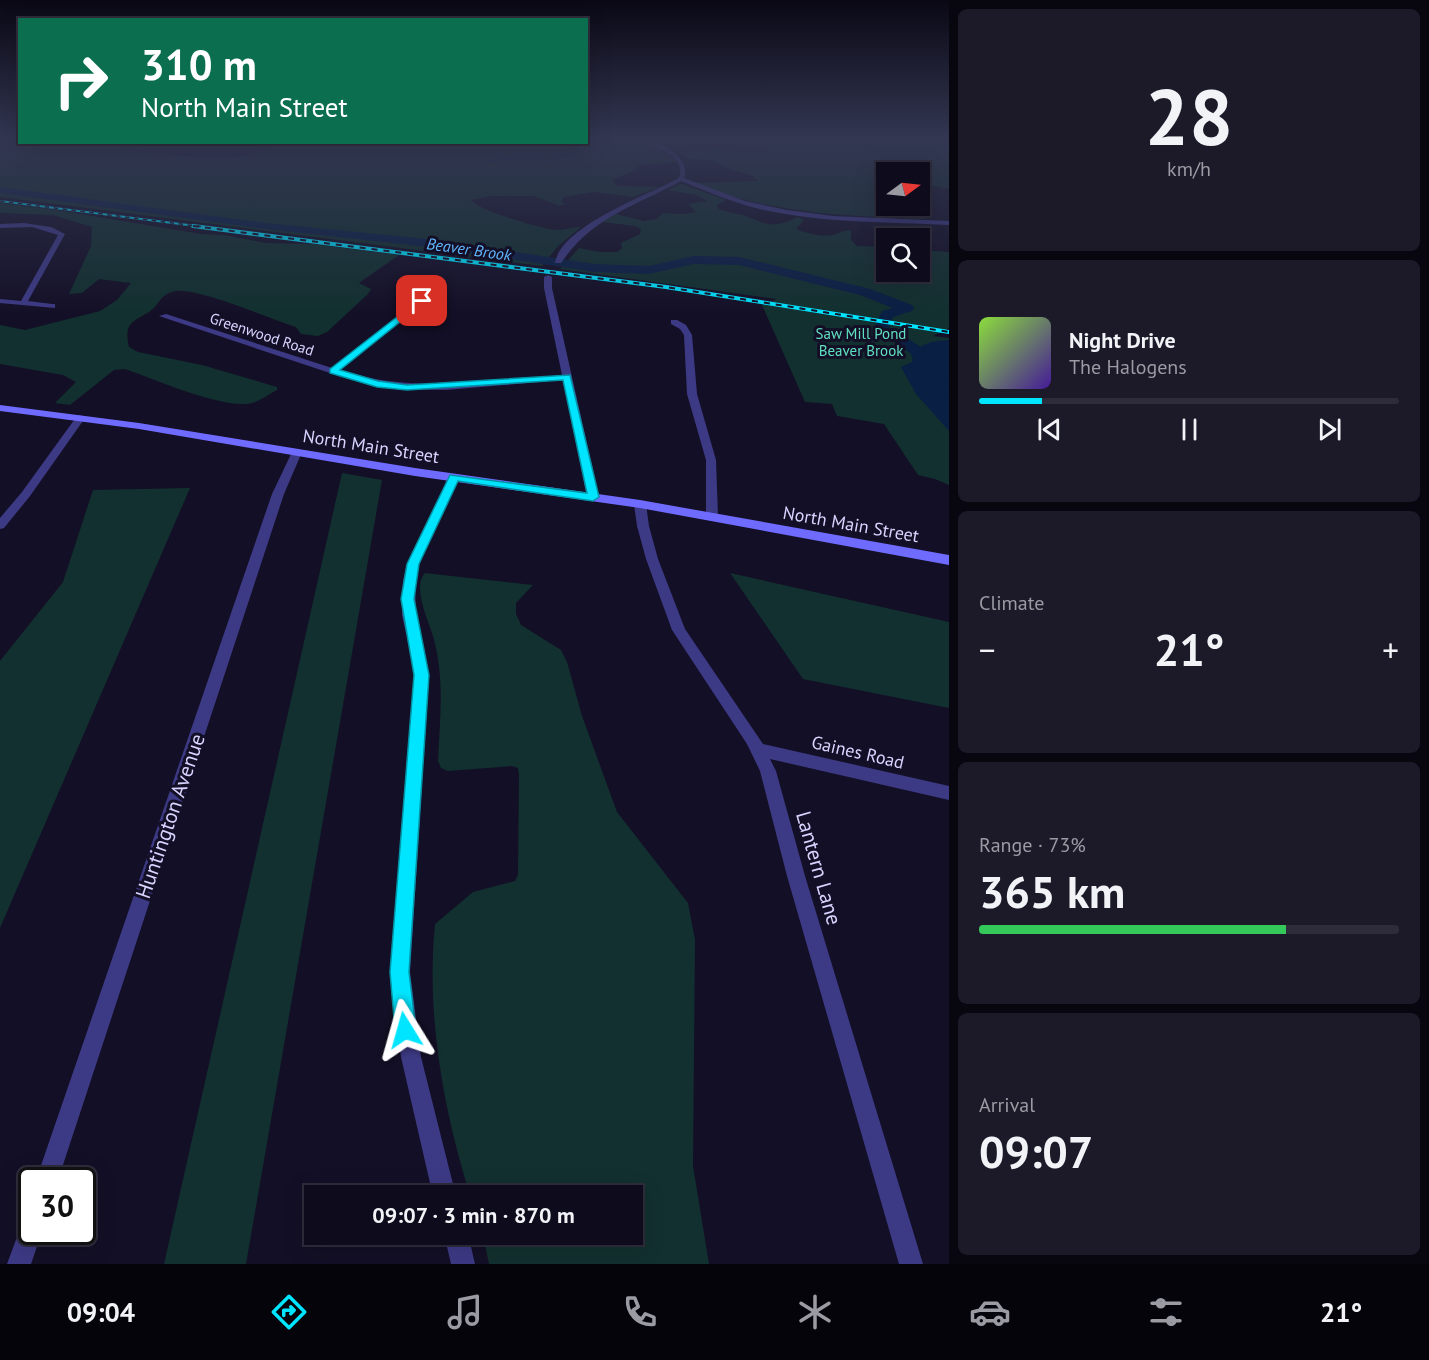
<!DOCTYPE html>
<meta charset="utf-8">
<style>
body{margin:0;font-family:"PT Sans",sans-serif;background:#1c1929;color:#f1f3f6;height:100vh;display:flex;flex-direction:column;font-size:22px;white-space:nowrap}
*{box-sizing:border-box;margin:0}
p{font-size:20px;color:#9b9ba3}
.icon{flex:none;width:33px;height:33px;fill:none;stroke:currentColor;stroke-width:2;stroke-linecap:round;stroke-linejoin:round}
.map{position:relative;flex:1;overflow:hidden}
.side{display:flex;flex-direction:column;gap:9px;padding:9px;background:#08060f;width:480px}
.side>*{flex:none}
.banner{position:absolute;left:18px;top:18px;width:570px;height:126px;border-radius:0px;box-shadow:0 6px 24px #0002,0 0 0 2px #2e2b3b;background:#0b6e4f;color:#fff;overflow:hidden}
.needle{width:39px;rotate:75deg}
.fabs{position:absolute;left:876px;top:162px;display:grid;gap:12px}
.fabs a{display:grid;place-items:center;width:54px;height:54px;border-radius:0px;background:#0e0b1c;box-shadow:0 6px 24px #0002,0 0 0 2px #2e2b3b;font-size:30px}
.speed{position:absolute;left:18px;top:1167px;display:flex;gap:12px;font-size:30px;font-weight:700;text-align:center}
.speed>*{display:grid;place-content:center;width:78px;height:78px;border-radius:50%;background:#0e0b1c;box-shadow:0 6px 24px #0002,0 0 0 2px #2e2b3b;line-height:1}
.speed .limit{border:3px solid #111;border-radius:9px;background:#fff;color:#111}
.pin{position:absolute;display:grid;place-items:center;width:51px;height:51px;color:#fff;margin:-26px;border-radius:12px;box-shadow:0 3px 9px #0006}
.me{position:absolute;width:66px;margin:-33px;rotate:352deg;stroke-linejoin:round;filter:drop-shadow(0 0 4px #0008)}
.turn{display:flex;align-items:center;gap:21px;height:126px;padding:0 24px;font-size:27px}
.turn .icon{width:78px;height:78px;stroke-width:2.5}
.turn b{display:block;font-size:42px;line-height:51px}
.big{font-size:45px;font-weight:800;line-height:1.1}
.side .card{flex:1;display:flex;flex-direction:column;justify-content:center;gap:9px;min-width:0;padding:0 21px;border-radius:9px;background:#1c1929}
.side .dial{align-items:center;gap:0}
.dial b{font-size:78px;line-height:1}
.song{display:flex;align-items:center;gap:18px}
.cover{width:72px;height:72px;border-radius:9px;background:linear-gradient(135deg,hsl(90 70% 55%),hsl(260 70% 35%))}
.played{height:6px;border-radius:3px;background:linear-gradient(90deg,#00e5ff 15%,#2e2b3b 15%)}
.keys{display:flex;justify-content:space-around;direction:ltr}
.heat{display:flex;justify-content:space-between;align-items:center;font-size:33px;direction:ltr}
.charge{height:9px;border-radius:4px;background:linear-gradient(90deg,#34c759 73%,#2e2b3b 0)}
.trip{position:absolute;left:304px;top:1185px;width:339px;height:60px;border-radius:0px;background:#0e0b1c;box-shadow:0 6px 24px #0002,0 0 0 2px #2e2b3b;font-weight:800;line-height:60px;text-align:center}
.tabs{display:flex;height:96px;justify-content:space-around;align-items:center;background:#06040b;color:#9b9ba3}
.tabs .icon{width:42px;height:42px}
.tabs .current{color:#00e5ff}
.tabs b{font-size:27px;color:#f1f3f6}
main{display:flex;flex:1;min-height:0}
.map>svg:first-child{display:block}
.green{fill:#12302f}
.water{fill:#0a1f44}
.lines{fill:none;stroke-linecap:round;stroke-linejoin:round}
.stream{stroke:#0a1f44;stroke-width:1.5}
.river{fill:#0a1f44;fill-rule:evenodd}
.street{fill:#3d3a85;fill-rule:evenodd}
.secondary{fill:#6f6bff;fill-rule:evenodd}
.rail-far1-casing{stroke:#00e5ff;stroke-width:2}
.rail-casing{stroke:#00e5ff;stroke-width:4}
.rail-far1{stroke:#130f26;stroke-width:1.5;stroke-dasharray:4.5;stroke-linecap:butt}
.rail{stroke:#130f26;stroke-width:2;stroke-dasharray:6;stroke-linecap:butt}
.route{fill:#00e5ff;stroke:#0095a6;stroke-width:1.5}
.labels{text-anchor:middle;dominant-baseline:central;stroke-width:6;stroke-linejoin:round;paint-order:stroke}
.far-park-label{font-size:15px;fill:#5fe0c0;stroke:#130f26}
.far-street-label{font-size:15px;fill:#d9d4ff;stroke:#130f26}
.far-water-label{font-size:16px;font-style:italic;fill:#62b6ff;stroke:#130f26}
.street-label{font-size:18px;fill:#d9d4ff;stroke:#130f26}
.near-street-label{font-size:21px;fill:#d9d4ff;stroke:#130f26}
</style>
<main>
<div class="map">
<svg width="949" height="1264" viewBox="0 0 949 1264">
<rect width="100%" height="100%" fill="#130f26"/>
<g class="green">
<path d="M 587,139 C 624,139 646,135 677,162 L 639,165 L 634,171 L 613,179 L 614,183 L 618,186 L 659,187 L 633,197 L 594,192 L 564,197 L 561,201 L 565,204 L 559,206 L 534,196 L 492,196 L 471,200 C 477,210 542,229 557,230 C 565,230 573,227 581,227 L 558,246 L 542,266 L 0,197 L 0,151 L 46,143 L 125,143 L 120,144 L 118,148 C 126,152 137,151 146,152 C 181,156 239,166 271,146 L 269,143 L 586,142 Z"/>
<path d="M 741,139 L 923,139 L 949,146 L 949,189 L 920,183 L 920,172 L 886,172 L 886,206 L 904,206 L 930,214 L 924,219 C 840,215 775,215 694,183 L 758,181 L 753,176 L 732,170 L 712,160 L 689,159 L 676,152 L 720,148 L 755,153 L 766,149 Z"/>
<path d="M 682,184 L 726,200 L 717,205 L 719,209 C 727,212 735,213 743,215 C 768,224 770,230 798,217 L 804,220 L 796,229 C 807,233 820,237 832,235 C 840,234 842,229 851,231 L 851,240 L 857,246 L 886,247 L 886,272 L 920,272 L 920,250 L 949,252 L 949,328 L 933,336 L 949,338 L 949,485 L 935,479 L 918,475 L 884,424 L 837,416 L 832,404 L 805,402 L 762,305 L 777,299 L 560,269 L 579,248 L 600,252 L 617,252 L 622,248 L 621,243 L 640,234 L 641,229 L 635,226 L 602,222 L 616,214 L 644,221 L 656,219 L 663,213 L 683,214 L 696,212 L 688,204 L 707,201 L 697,195 L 667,190 Z"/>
<path d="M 0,203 L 56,210 L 201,234 L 224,235 L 266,243 L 313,244 L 399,255 L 359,283 L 371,289 L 368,294 L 327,332 L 318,336 L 301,334 L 296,327 C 272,320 191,284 172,292 C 159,296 159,306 149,312 C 130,323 124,324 129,347 L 138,352 L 202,365 L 277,387 L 277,390 C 269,394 260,401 252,403 C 224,410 154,379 125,369 L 114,370 L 70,405 L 55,403 L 76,382 L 63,375 L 0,364 L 0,325 L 25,330 L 100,311 L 117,300 L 131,283 L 99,279 L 82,293 L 69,294 L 91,246 L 92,227 L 53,215 L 0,213 Z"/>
<polygon points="342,473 382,480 246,1264 164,1264"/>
<polygon points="190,488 0,928 0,661 63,582 93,490"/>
<path d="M 425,573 L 533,585 L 516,603 L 516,614 L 521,625 L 561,650 L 567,662 L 582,716 L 617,812 L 688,903 L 695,940 L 693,1166 L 709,1264 L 489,1264 L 483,1235 L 633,1234 L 633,1196 L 470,1195 C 443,1109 426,1014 435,924 L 473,892 L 515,881 L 518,875 L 519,775 L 518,768 L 512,766 L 448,771 L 441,768 L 438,761 C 440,717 445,679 433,636 C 428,620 412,587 425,573 Z"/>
<polygon points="730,573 949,622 949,708 803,679"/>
</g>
<path class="water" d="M 949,340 L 949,431 L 916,394 L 901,367 L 912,362 C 915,343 932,341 949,340 Z"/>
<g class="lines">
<polyline class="stream" points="488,161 528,157 545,161 611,142 609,139"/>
<polygon class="river" points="0,187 266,223 438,240 594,264 649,266 693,256 739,257 870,289 912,305 914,308 912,311 893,317 889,327 921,347 938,376 949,383 949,395 926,382 910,353 874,328 882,311 893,308 860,295 739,265 693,264 649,274 594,272 438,248 266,229 0,193"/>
<g class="street">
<path d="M 641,139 C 658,139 692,157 684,178 L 745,201 L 787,210 L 833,216 L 949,221 L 949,225 C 887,222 825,223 764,210 C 736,204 709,192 681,181 C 634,207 593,216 561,263 L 555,263 C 561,226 648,195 679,178 C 687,155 655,149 641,139 Z"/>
<polygon points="190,142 218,142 174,145"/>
<polygon points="24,223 51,227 65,234 28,301 52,304 55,304 55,308 0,303 0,299 21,301 58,235 32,227 0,228 0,224"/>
<path d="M 548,275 L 552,277 L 552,288 L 599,497 L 593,500 L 587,497 L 563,380 L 446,390 L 393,389 L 345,378 L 159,316 L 166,314 L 332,368 L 438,286 L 441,286 L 441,290 L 339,370 C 412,394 488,381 562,375 L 544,288 L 544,277 Z"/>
<polygon points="671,320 677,320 686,325 692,335 697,394 716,460 718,516 712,520 706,516 706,460 687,394 684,335 680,329 671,324"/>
<polygon points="80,415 85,418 30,496 4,528 0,529 0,518 22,492 77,416"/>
<polygon points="297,449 302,452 284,494 58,1180 36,1180 272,494 292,452"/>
<polygon points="454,474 459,477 419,564 415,581 416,615 429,675 410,972 421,1057 456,1196 433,1196 401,1057 390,972 415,675 402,615 403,581 407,564 449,477"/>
<polygon points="640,501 646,504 649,526 658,559 685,629 763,744 949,786 949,800 770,759 776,771 805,876 923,1264 899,1264 787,876 760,771 747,744 672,630 646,559 637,526 634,504"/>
<polygon points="32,1214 32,1232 42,1232 31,1264 7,1264 24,1218"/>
<polygon points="444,1234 468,1234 475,1264 451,1264"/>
</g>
<polygon class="secondary" points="0,405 139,423 415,468 640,500 949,555 949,565 640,508 415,476 139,429 0,411"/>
<defs>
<polyline id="rail-far1" points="0,201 204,227"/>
<polyline id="rail" points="193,226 666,287 949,332"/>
</defs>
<use href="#rail-far1" class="rail-far1-casing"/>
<use href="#rail" class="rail-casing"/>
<use href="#rail-far1" class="rail-far1"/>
<use href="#rail" class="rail"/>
</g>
<linearGradient id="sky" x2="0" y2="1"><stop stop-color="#0a0815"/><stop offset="0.44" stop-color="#333752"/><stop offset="1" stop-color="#333752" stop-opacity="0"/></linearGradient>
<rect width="949" height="316" fill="url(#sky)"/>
<polygon class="route" points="420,299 426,301 340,370 378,381 407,385 570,375 599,497 593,501 458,481 419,564 414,599 429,675 409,972 416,1030 413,1037 405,1040 398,1037 395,1030 390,972 414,675 401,599 407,564 450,475 587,493 563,380 407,390 377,387 330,373 330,369"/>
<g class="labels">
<g class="far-park-label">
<text x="861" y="333">Saw Mill Pond<tspan x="861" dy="17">Beaver Brook</tspan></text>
</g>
<g class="far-street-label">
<text transform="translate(262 334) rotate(18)">Greenwood Road</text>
</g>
<g class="far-water-label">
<text transform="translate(469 249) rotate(8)">Beaver Brook</text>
</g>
<g class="street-label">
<text transform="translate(371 446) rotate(9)">North Main Street</text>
<text transform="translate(851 524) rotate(10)">North Main Street</text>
<text transform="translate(858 752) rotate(13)">Gaines Road</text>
</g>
<g class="near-street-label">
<text transform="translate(170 816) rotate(-71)">Huntington Avenue</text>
<text transform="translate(819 868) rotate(74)">Lantern Lane</text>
</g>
</g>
</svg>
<div class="fabs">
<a><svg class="needle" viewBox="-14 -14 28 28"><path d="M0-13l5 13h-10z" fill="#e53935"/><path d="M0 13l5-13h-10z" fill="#9b9ba3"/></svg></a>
<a><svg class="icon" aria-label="search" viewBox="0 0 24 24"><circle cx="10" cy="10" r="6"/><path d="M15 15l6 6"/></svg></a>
</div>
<div class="speed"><div class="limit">30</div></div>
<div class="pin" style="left:422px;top:301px;background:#d93025"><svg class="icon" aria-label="arrive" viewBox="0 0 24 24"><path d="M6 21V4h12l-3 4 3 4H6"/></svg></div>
<svg class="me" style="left:405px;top:1030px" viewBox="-20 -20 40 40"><path d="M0-17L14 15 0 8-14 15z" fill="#00e5ff" stroke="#fff" stroke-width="4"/></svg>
<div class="trip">09:07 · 3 min · 870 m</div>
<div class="banner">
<div class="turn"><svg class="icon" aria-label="right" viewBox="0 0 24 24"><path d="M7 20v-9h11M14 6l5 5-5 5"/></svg><div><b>310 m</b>North Main Street</div></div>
</div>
</div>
<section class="side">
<div class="card dial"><b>28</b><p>km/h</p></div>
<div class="card">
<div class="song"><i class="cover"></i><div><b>Night Drive</b><p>The Halogens</p></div></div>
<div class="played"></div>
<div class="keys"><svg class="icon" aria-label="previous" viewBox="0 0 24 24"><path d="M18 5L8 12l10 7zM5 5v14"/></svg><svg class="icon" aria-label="pause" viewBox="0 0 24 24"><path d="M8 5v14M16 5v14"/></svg><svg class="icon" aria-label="next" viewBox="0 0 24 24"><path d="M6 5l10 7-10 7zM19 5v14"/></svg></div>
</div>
<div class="card"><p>Climate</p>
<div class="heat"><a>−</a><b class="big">21°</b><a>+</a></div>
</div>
<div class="card"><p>Range · 73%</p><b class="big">365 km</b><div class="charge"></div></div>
<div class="card"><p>Arrival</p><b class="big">09:07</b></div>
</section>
</main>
<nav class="tabs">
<b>09:04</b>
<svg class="icon current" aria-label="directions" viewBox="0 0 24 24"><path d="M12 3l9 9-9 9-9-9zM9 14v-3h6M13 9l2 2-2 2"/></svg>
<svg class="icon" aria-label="music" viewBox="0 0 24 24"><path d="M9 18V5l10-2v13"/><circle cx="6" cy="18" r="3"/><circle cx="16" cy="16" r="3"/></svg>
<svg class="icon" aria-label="phone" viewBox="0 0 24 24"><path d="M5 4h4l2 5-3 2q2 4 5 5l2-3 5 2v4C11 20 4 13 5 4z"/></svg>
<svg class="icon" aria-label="climate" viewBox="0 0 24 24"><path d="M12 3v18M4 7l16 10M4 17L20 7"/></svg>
<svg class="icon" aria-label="car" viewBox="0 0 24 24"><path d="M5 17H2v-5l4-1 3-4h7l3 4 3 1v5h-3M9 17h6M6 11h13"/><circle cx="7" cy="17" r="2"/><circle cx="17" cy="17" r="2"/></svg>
<svg class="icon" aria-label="filters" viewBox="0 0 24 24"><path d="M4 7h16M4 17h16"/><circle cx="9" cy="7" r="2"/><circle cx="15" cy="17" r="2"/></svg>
<b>21°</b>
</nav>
